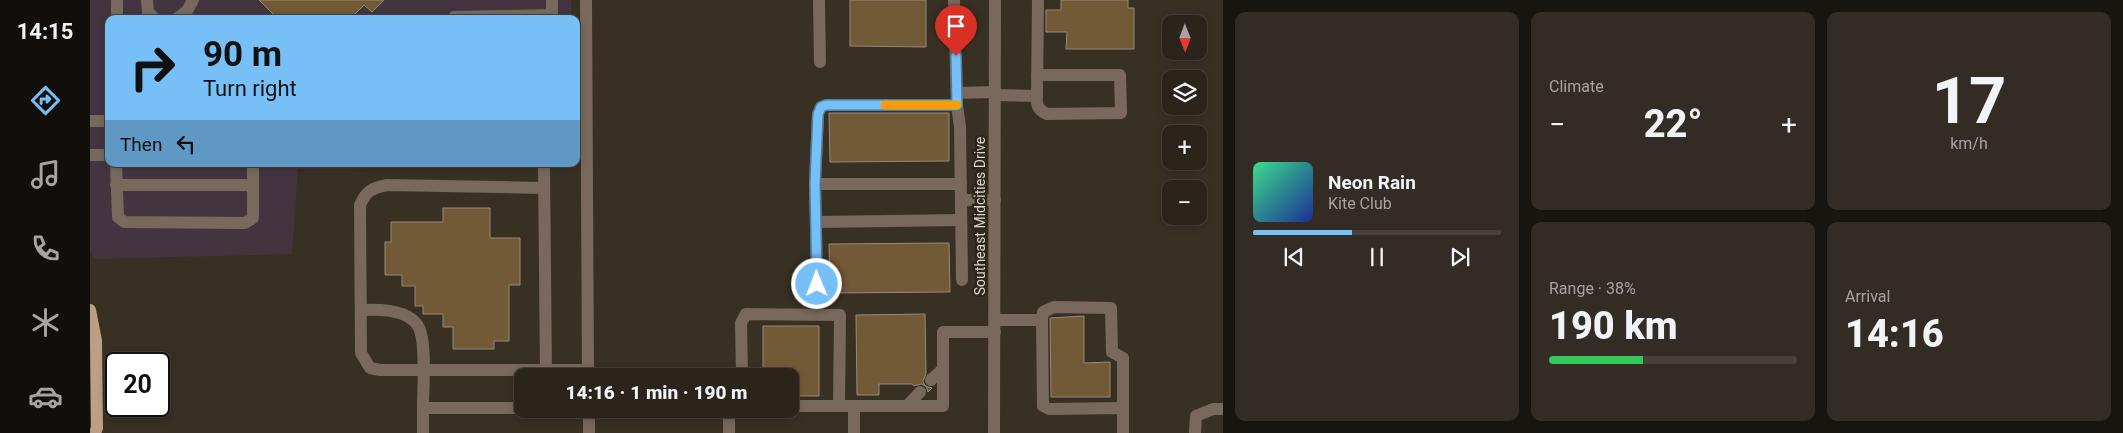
<!DOCTYPE html>
<meta charset="utf-8">
<style>
body{margin:0;font-family:Roboto,sans-serif;background:#332c24;color:#f1f3f6;height:100vh;display:flex;flex-direction:column;font-size:19px;white-space:nowrap}
*{box-sizing:border-box;margin:0}
p{font-size:16px;color:#a6a4a3}
.icon{flex:none;width:28px;height:28px;fill:none;stroke:currentColor;stroke-width:2;stroke-linecap:round;stroke-linejoin:round}
.map{position:relative;flex:1;overflow:hidden}
.details{display:flex;flex-direction:column;gap:12px;padding:12px;background:#18140f;width:900px}
.details>*{flex:none}
.top-card{position:absolute;left:15px;top:15px;width:475px;height:152px;border-radius:10px;box-shadow:0 2px 8px #0003,0 0 0 1px #47413a;background:#77bff7;color:#111;overflow:hidden}
.needle{width:32px;rotate:179deg}
.tools{position:absolute;left:1072px;top:15px;display:grid;gap:10px}
.tools a{display:grid;place-items:center;width:45px;height:45px;border-radius:10px;background:#2b241b;box-shadow:0 2px 8px #0003,0 0 0 1px #47413a;font-size:25px}
.speed{position:absolute;left:15px;top:352px;display:flex;gap:10px;font-size:25px;font-weight:700;text-align:center}
.speed>*{display:grid;place-content:center;width:65px;height:65px;border-radius:50%;background:#2b241b;box-shadow:0 2px 8px #0003,0 0 0 1px #47413a;line-height:1}
.speed .limit{border:2px solid #111;border-radius:8px;background:#fff;color:#111}
.pin{position:absolute;display:grid;place-items:center;width:42px;height:42px;color:#fff;margin:-51px -21px;border-radius:50% 50% 50% 0;rotate:-45deg;box-shadow:0 0 5px #0007}
.pin .icon{rotate:45deg}
.me{position:absolute;width:55px;margin:-28px;rotate:359deg;stroke-linejoin:round;filter:drop-shadow(0 0 4px #0008)}
.turn{display:flex;align-items:center;gap:18px;height:105px;padding:0 15px;font-size:22px}
.turn .icon{width:65px;height:65px;stroke-width:2.5}
.turn b{display:block;font-size:35px;line-height:42px}
.then{display:flex;align-items:center;height:48px;padding:0 15px;background:#0003;gap:10px;font-size:19px}
.big{font-size:38px;font-weight:800;line-height:1.1}
.details .widget{flex:1;display:flex;flex-direction:column;justify-content:center;gap:8px;min-width:0;padding:0 18px;border-radius:10px;background:#332c24}
.details .dial{align-items:center;gap:0}
.dial b{font-size:65px;line-height:1}
.song{display:flex;align-items:center;gap:15px}
.cover{width:60px;height:60px;border-radius:8px;background:linear-gradient(135deg,hsl(150 70% 55%),hsl(230 70% 35%))}
.played{height:5px;border-radius:2px;background:linear-gradient(90deg,#77bff7 40%,#47413a 40%)}
.keys{display:flex;justify-content:space-around;direction:ltr}
.heat{display:flex;justify-content:space-between;align-items:center;font-size:28px;direction:ltr}
.charge{height:8px;border-radius:4px;background:linear-gradient(90deg,#34c759 38%,#47413a 0)}
.details .tiles{flex:1;display:grid;gap:12px;grid-template-columns:repeat(3,1fr)}
.widget:first-child{grid-row:span 2}
.trip{position:absolute;left:424px;top:368px;width:285px;height:50px;border-radius:10px;background:#2b241b;box-shadow:0 2px 8px #0003,0 0 0 1px #47413a;font-weight:800;line-height:50px;text-align:center}
main{display:flex;flex:1;min-height:0}
.tab-bar{display:flex;flex-direction:column;width:90px;justify-content:space-around;align-items:center;background:#110e0b;color:#a6a4a3}
.tab-bar .icon{width:35px;height:35px}
.tab-bar .active{color:#77bff7}
.tab-bar b{font-size:22px;color:#f1f3f6}
.map>svg:first-child{display:block}
.medical{fill:#44343f}
.building{fill:#735a37;stroke:#948a7c}
.lines{fill:none;stroke-linecap:round;stroke-linejoin:round}
.minor{stroke:#78695c;stroke-width:12}
.major{stroke:#bd9f85;stroke-width:12}
.route-casing{stroke:#4d7ca1;stroke-width:12}
.route{stroke:#77bff7;stroke-width:9}
.slow{stroke:#f59e0b;stroke-width:9}
.labels{text-anchor:middle;dominant-baseline:central;stroke-width:5;stroke-linejoin:round;paint-order:stroke}
.street-label{font-size:14px;fill:#ddd7d0;stroke:#2f261b}
</style>
<main>
<nav class="tab-bar">
<b>14:15</b>
<svg class="icon active" aria-label="directions" viewBox="0 0 24 24"><path d="M12 3l9 9-9 9-9-9zM9 14v-3h6M13 9l2 2-2 2"/></svg>
<svg class="icon" aria-label="music" viewBox="0 0 24 24"><path d="M9 18V5l10-2v13"/><circle cx="6" cy="18" r="3"/><circle cx="16" cy="16" r="3"/></svg>
<svg class="icon" aria-label="phone" viewBox="0 0 24 24"><path d="M5 4h4l2 5-3 2q2 4 5 5l2-3 5 2v4C11 20 4 13 5 4z"/></svg>
<svg class="icon" aria-label="climate" viewBox="0 0 24 24"><path d="M12 3v18M4 7l16 10M4 17L20 7"/></svg>
<svg class="icon" aria-label="car" viewBox="0 0 24 24"><path d="M5 17H2v-5l4-1 3-4h7l3 4 3 1v5h-3M9 17h6M6 11h13"/><circle cx="7" cy="17" r="2"/><circle cx="17" cy="17" r="2"/></svg>
</nav>
<div class="map">
<svg width="1133" height="433" viewBox="0 0 1133 433">
<rect width="100%" height="100%" fill="#393024"/>
<polygon class="medical" points="0,0 481,0 481,19 19,19 19,164 482,164 482,167 208,169 202,254 4,259 0,250"/>
<g class="building">
<polygon points="169,0 294,0 282,12 274,5 260,19 188,19"/>
<polygon points="760,0 836,0 836,47 760,46"/>
<polygon points="971,0 1038,0 1038,8 1044,8 1044,49 976,49 977,32 956,32 956,10 971,10"/>
<polygon points="739,113 859,113 859,161 740,162"/>
<polygon points="353,208 400,208 400,238 430,238 430,285 419,285 419,341 404,341 404,349 363,349 363,327 353,327 353,314 333,314 333,306 325,306 325,286 312,286 312,275 295,275 295,242 301,242 301,222 353,222"/>
<polygon points="859,243 860,292 740,293 739,244"/>
<polygon points="835,314 836,374 833,381 835,386 842,388 838,392 836,386 831,384 824,386 822,384 789,384 789,395 767,395 766,315"/>
<polygon points="994,316 994,363 1020,362 1020,397 961,397 960,318"/>
<polygon points="673,326 729,326 729,396 700,396 700,376 673,376"/>
</g>
<g class="lines">
<g class="minor">
<polyline points="27,0 27,19"/>
<polyline points="57,0 58,12 65,19"/>
<polyline points="496,0 498,376"/>
<polyline points="729,0 730,62"/>
<polyline points="864,0 867,105 870,127 872,280"/>
<polyline points="86,19 97,11 103,0"/>
<polyline points="363,19 364,17 462,15"/>
<polyline points="462,19 462,0"/>
<polyline points="867,93 905,92"/>
<polyline points="905,95 947,96 948,0"/>
<path d="M 947,96 C 946,105 948,110 957,114 L 1031,113 L 1030,75 L 947,75"/>
<polyline points="0,121 19,121"/>
<polyline points="0,155 19,155"/>
<polyline points="26,164 28,217 34,222 155,223 163,218 163,164"/>
<polyline points="454,164 456,376"/>
<polyline points="725,184 728,114 731,107 736,105 867,105"/>
<polyline points="26,185 163,185"/>
<path d="M 454,188 L 297,185 C 282,188 276,191 270,205 L 271,353 L 280,368 L 290,370 L 498,370"/>
<polyline points="871,200 905,200"/>
<polyline points="726,222 725,184 871,184"/>
<polyline points="727,284 726,222 871,220"/>
<path d="M 271,310 C 288,309 318,309 328,326 C 337,340 333,389 333,408"/>
<polyline points="905,320 952,320 953,406 959,409 1033,408 1033,433"/>
<polyline points="952,320 953,312 964,307 1021,308 1022,352 1033,358 1033,408"/>
<polyline points="652,376 651,323 656,314 750,315 749,406"/>
<polyline points="841,380 853,369"/>
<polyline points="700,406 764,406 764,433"/>
<polyline points="764,406 853,406 853,332 905,332"/>
<polyline points="817,406 830,392"/>
<polyline points="499,409 499,433"/>
<polyline points="333,433 333,408 432,408"/>
<polyline points="639,433 639,413 648,409"/>
<polyline points="904,433 905,0"/>
<polyline points="1105,433 1106,416 1123,409 1133,409"/>
</g>
<polyline class="major" points="0,310 6,341 7,428 5,433"/>
</g>
<g class="lines">
<defs>
<polyline id="route" points="727,284 725,184 728,114 731,107 736,105 867,105 866,56"/>
</defs>
<use href="#route" class="route-casing"/>
<use href="#route" class="route"/>
<polyline class="slow" points="795,105 867,105"/>
</g>
<g class="labels">
<g class="street-label">
<text transform="translate(890 216) rotate(-90)">Southeast Midcities Drive</text>
</g>
</g>
</svg>
<div class="tools">
<a><svg class="needle" viewBox="-14 -14 28 28"><path d="M0-13l5 13h-10z" fill="#e53935"/><path d="M0 13l5-13h-10z" fill="#a6a4a3"/></svg></a>
<a><svg class="icon" aria-label="layers" viewBox="0 0 24 24"><path d="M12 4l9 5-9 5-9-5zM3 14l9 5 9-5"/></svg></a>
<a>+</a>
<a>−</a>
</div>
<div class="speed"><div class="limit">20</div></div>
<div class="pin" style="left:866px;top:56px;background:#d93025"><svg class="icon" aria-label="arrive" viewBox="0 0 24 24"><path d="M6 21V4h12l-3 4 3 4H6"/></svg></div>
<svg class="me" style="left:727px;top:284px" viewBox="-20 -20 40 40"><circle r="17" fill="#77bff7" stroke="#fff" stroke-width="3"/><path d="M0-11L8 9 0 5-8 9z" fill="#fff"/></svg>
<div class="trip">14:16 · 1 min · 190 m</div>
<div class="top-card">
<div class="turn"><svg class="icon" aria-label="right" viewBox="0 0 24 24"><path d="M7 20v-9h11M14 6l5 5-5 5"/></svg><div><b>90 m</b>Turn right</div></div>
<div class="then">Then<svg class="icon" aria-label="left" viewBox="0 0 24 24"><path d="M17 20v-9H6M10 6l-5 5 5 5"/></svg></div>
</div>
</div>
<section class="details">
<div class="tiles">
<div class="widget">
<div class="song"><i class="cover"></i><div><b>Neon Rain</b><p>Kite Club</p></div></div>
<div class="played"></div>
<div class="keys"><svg class="icon" aria-label="previous" viewBox="0 0 24 24"><path d="M18 5L8 12l10 7zM5 5v14"/></svg><svg class="icon" aria-label="pause" viewBox="0 0 24 24"><path d="M8 5v14M16 5v14"/></svg><svg class="icon" aria-label="next" viewBox="0 0 24 24"><path d="M6 5l10 7-10 7zM19 5v14"/></svg></div>
</div>
<div class="widget"><p>Climate</p>
<div class="heat"><a>−</a><b class="big">22°</b><a>+</a></div>
</div>
<div class="widget dial"><b>17</b><p>km/h</p></div>
<div class="widget"><p>Range · 38%</p><b class="big">190 km</b><div class="charge"></div></div>
<div class="widget"><p>Arrival</p><b class="big">14:16</b></div>
</div>
</section>
</main>
